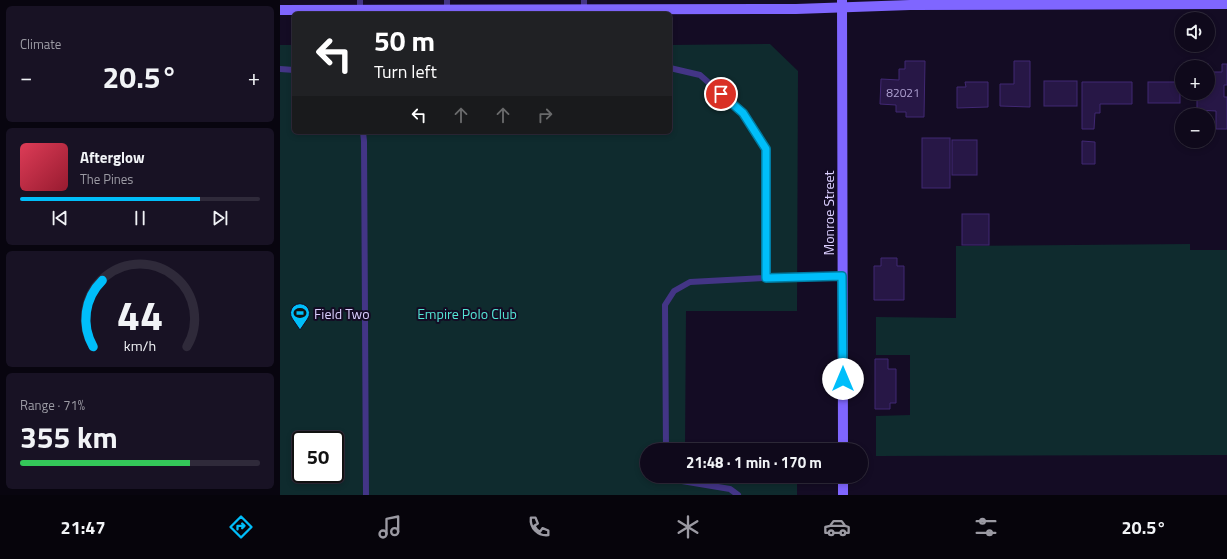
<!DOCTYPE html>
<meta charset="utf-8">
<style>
body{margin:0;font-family:"Titillium Web",sans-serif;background:#181224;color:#f1f3f6;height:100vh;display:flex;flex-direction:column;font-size:15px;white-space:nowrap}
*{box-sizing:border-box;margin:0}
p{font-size:13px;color:#9b9aa3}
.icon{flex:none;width:22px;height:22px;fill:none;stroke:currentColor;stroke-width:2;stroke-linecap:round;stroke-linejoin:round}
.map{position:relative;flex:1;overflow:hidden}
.panel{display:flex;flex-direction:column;gap:6px;padding:6px;background:#08050f;width:280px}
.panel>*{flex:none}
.banner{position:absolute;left:12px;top:12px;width:380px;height:122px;border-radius:6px;box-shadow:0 2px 6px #0003,0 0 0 1px #2f2a3a;background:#202124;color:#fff;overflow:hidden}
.buttons{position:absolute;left:895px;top:12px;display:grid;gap:8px}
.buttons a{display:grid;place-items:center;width:40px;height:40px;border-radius:50%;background:#0f091b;box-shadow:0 2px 6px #0003,0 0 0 1px #2f2a3a;font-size:20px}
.speed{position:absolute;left:12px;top:431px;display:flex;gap:8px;font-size:20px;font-weight:700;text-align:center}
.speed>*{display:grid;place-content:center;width:52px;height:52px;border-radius:50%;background:#0f091b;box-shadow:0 2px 6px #0003,0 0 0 1px #2f2a3a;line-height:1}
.speed .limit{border:2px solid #111;border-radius:6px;background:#fff;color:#111}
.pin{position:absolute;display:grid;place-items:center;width:34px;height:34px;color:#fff;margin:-17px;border:2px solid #fff;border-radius:50%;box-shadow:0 1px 4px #0007}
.me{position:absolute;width:44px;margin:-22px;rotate:0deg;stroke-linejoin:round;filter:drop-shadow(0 0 3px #0008)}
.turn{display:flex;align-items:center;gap:14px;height:84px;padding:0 16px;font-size:18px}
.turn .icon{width:52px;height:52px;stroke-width:2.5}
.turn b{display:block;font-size:28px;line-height:34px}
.lanes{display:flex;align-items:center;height:38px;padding:0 16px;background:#0003;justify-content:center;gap:20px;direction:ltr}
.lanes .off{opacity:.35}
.big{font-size:30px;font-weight:700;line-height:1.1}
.panel .tile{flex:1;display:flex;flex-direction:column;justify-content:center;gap:6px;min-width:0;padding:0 14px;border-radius:6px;background:#181224}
.panel .dial{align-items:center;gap:0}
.dial svg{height:104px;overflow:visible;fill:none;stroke:#2f2a3a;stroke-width:7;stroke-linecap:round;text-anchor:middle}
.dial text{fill:#f1f3f6;stroke:none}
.song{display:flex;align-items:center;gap:12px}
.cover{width:48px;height:48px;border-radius:6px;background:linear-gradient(135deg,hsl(350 70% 55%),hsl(350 70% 35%))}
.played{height:4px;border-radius:2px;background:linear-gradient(90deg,#00befa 75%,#2f2a3a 75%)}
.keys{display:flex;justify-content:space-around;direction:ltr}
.heat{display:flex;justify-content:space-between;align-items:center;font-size:22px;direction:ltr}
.charge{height:6px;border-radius:3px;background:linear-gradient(90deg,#34c759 71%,#2f2a3a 0)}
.trip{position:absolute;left:360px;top:443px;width:228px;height:40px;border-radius:20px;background:#0f091b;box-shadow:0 2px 6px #0003,0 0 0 1px #2f2a3a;font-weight:700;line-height:40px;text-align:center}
.tabs{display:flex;height:64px;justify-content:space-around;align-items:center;background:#06040b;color:#9b9aa3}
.tabs .icon{width:28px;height:28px}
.tabs .on{color:#00befa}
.tabs b{font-size:18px;color:#f1f3f6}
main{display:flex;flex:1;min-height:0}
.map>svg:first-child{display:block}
.green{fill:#0f2b2e;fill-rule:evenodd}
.building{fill:#271746;stroke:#412873}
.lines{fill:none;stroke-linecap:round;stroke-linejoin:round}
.service{stroke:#433586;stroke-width:6}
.secondary{stroke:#7f66ff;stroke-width:10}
.route-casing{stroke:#007ca2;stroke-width:10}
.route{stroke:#00befa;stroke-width:7}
.labels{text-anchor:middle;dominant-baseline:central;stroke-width:4;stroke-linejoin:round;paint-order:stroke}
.number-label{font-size:12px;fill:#aea1d1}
.street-label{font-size:14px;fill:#dbcfff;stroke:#140c24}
.poi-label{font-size:14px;fill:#dbcfff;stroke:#140c24;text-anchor:start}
.park-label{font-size:14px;fill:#54e6d6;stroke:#140c24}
</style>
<main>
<section class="panel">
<div class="tile"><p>Climate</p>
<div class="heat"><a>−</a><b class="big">20.5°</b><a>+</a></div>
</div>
<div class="tile">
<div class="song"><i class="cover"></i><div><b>Afterglow</b><p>The Pines</p></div></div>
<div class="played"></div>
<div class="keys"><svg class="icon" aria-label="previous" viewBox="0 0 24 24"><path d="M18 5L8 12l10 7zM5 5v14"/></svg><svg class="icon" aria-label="pause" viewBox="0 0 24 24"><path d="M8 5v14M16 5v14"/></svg><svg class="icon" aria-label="next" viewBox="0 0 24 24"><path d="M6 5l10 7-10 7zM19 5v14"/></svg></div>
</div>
<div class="tile dial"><svg viewBox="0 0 100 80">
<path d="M14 69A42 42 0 1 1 86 69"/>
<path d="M14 69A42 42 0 0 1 21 18" stroke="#00befa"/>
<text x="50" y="56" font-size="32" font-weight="700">44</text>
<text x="50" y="72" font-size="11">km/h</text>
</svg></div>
<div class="tile"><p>Range · 71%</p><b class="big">355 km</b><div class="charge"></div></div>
</section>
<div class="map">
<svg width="947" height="495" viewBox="0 0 947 495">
<rect width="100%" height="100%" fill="#140c24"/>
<g class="green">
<path d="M 490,44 L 518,71 L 517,311 L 406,311 L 405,450 L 367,450 L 367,476 L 517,476 L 517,495 L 0,495 L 0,45 L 14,45 L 14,132 L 390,132 L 390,45 ZM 21,440 L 55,440 L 55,474 L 21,474 Z"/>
<polygon points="910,244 910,250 947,250 947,455 596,456 596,416 630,415 630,355 596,355 596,317 676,318 676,246"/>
</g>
<g class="building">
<polygon points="625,61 645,61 644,117 626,117 626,112 616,112 616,105 600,104 601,79 619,80 619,69 625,69"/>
<polygon points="734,61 750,61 750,107 720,106 720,84 734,84"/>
<rect x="917" y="64" width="11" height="3"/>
<polygon points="942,64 947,64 947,85 944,85 944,97 947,97 947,129 936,129 936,111 917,110 917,93 928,93 928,72 942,72"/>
<rect x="764" y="81" width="33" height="25"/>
<polygon points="685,82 708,82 708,107 677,108 677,87 686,87"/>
<polygon points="802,82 852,82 852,104 820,104 820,113 815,113 814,129 802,129"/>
<rect x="868" y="82" width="32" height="21"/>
<rect x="642" y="138" width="28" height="50"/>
<rect x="672" y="140" width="25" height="35"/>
<polygon points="802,141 815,142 815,164 802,164"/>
<rect x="682" y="214" width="27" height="31"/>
<polygon points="601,258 617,258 617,266 624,266 624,300 594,300 594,266 601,266"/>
<polygon points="595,359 608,359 608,369 616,369 616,403 610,403 610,409 595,409"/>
</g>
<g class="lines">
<g class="service">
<polyline points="80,0 80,10"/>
<polyline points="167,10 167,0"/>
<polyline points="304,10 304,0"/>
<polyline points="0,69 14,70"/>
<polyline points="83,132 84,141 86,495"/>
<polyline points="486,278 562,276"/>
<polyline points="386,450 385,305 394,291 410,282 486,278 486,149 463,113 420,75 390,68"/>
<polyline points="396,476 402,481 450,489 458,495"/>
</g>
<g class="secondary">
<polyline points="562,0 563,450"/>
<polyline points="0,10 516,9 630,5 947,4"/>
<polyline points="563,476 563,495"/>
</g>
</g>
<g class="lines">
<defs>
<polyline id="route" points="441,94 463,113 486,149 486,278 562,276 563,379"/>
</defs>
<use href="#route" class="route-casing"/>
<use href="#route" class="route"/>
</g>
<defs>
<symbol id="stadium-pin" viewBox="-11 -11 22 30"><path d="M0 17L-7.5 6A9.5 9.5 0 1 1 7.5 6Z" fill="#00befa" stroke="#140c24"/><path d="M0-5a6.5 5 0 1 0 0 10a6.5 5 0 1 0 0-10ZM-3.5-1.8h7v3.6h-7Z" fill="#111"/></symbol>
</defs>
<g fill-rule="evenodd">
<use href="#stadium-pin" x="9" y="302" width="22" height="30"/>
</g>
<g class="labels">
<g class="number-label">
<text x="623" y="92">82021</text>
</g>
<g class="street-label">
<text transform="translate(548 213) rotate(-90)">Monroe Street</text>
</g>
<g class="poi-label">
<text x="34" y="313">Field Two</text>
</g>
<g class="park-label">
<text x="187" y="313">Empire Polo Club</text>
</g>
</g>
</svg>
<div class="buttons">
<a><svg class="icon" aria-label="sound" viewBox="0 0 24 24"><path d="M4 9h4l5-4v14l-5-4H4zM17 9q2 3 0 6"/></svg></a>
<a>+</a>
<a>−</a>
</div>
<div class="speed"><div class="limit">50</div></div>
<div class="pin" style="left:441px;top:94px;background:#d93025"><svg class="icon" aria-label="arrive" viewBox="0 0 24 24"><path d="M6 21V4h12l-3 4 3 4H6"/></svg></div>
<svg class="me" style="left:563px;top:379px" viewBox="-20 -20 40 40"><circle r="19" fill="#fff"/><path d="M0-13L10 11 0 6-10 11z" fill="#00befa"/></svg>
<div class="trip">21:48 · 1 min · 170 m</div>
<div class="banner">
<div class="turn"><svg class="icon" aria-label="left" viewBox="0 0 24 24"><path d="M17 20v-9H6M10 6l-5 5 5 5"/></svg><div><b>50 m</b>Turn left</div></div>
<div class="lanes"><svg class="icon" aria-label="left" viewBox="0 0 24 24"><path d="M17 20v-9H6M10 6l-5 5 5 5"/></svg><svg class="icon off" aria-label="ahead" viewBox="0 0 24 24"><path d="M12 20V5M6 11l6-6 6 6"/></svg><svg class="icon off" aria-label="ahead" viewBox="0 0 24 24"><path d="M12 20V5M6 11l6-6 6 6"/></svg><svg class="icon off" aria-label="right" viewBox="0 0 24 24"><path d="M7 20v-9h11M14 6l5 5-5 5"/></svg></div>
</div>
</div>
</main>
<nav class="tabs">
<b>21:47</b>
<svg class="icon on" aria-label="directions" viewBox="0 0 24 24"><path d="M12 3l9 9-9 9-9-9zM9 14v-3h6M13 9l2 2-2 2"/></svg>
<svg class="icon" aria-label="music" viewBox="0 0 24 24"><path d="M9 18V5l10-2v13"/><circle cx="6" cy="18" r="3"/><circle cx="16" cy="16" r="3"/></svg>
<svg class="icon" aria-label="phone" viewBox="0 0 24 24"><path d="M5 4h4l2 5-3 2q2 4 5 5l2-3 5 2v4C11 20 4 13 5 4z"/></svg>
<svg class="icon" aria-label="climate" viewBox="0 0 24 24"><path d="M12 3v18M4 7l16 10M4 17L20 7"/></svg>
<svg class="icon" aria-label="car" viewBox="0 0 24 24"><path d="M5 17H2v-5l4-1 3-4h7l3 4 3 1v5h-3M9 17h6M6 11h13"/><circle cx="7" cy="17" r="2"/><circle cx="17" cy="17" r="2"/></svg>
<svg class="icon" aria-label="filters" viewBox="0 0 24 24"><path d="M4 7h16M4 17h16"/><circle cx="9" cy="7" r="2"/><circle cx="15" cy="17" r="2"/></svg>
<b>20.5°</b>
</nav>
